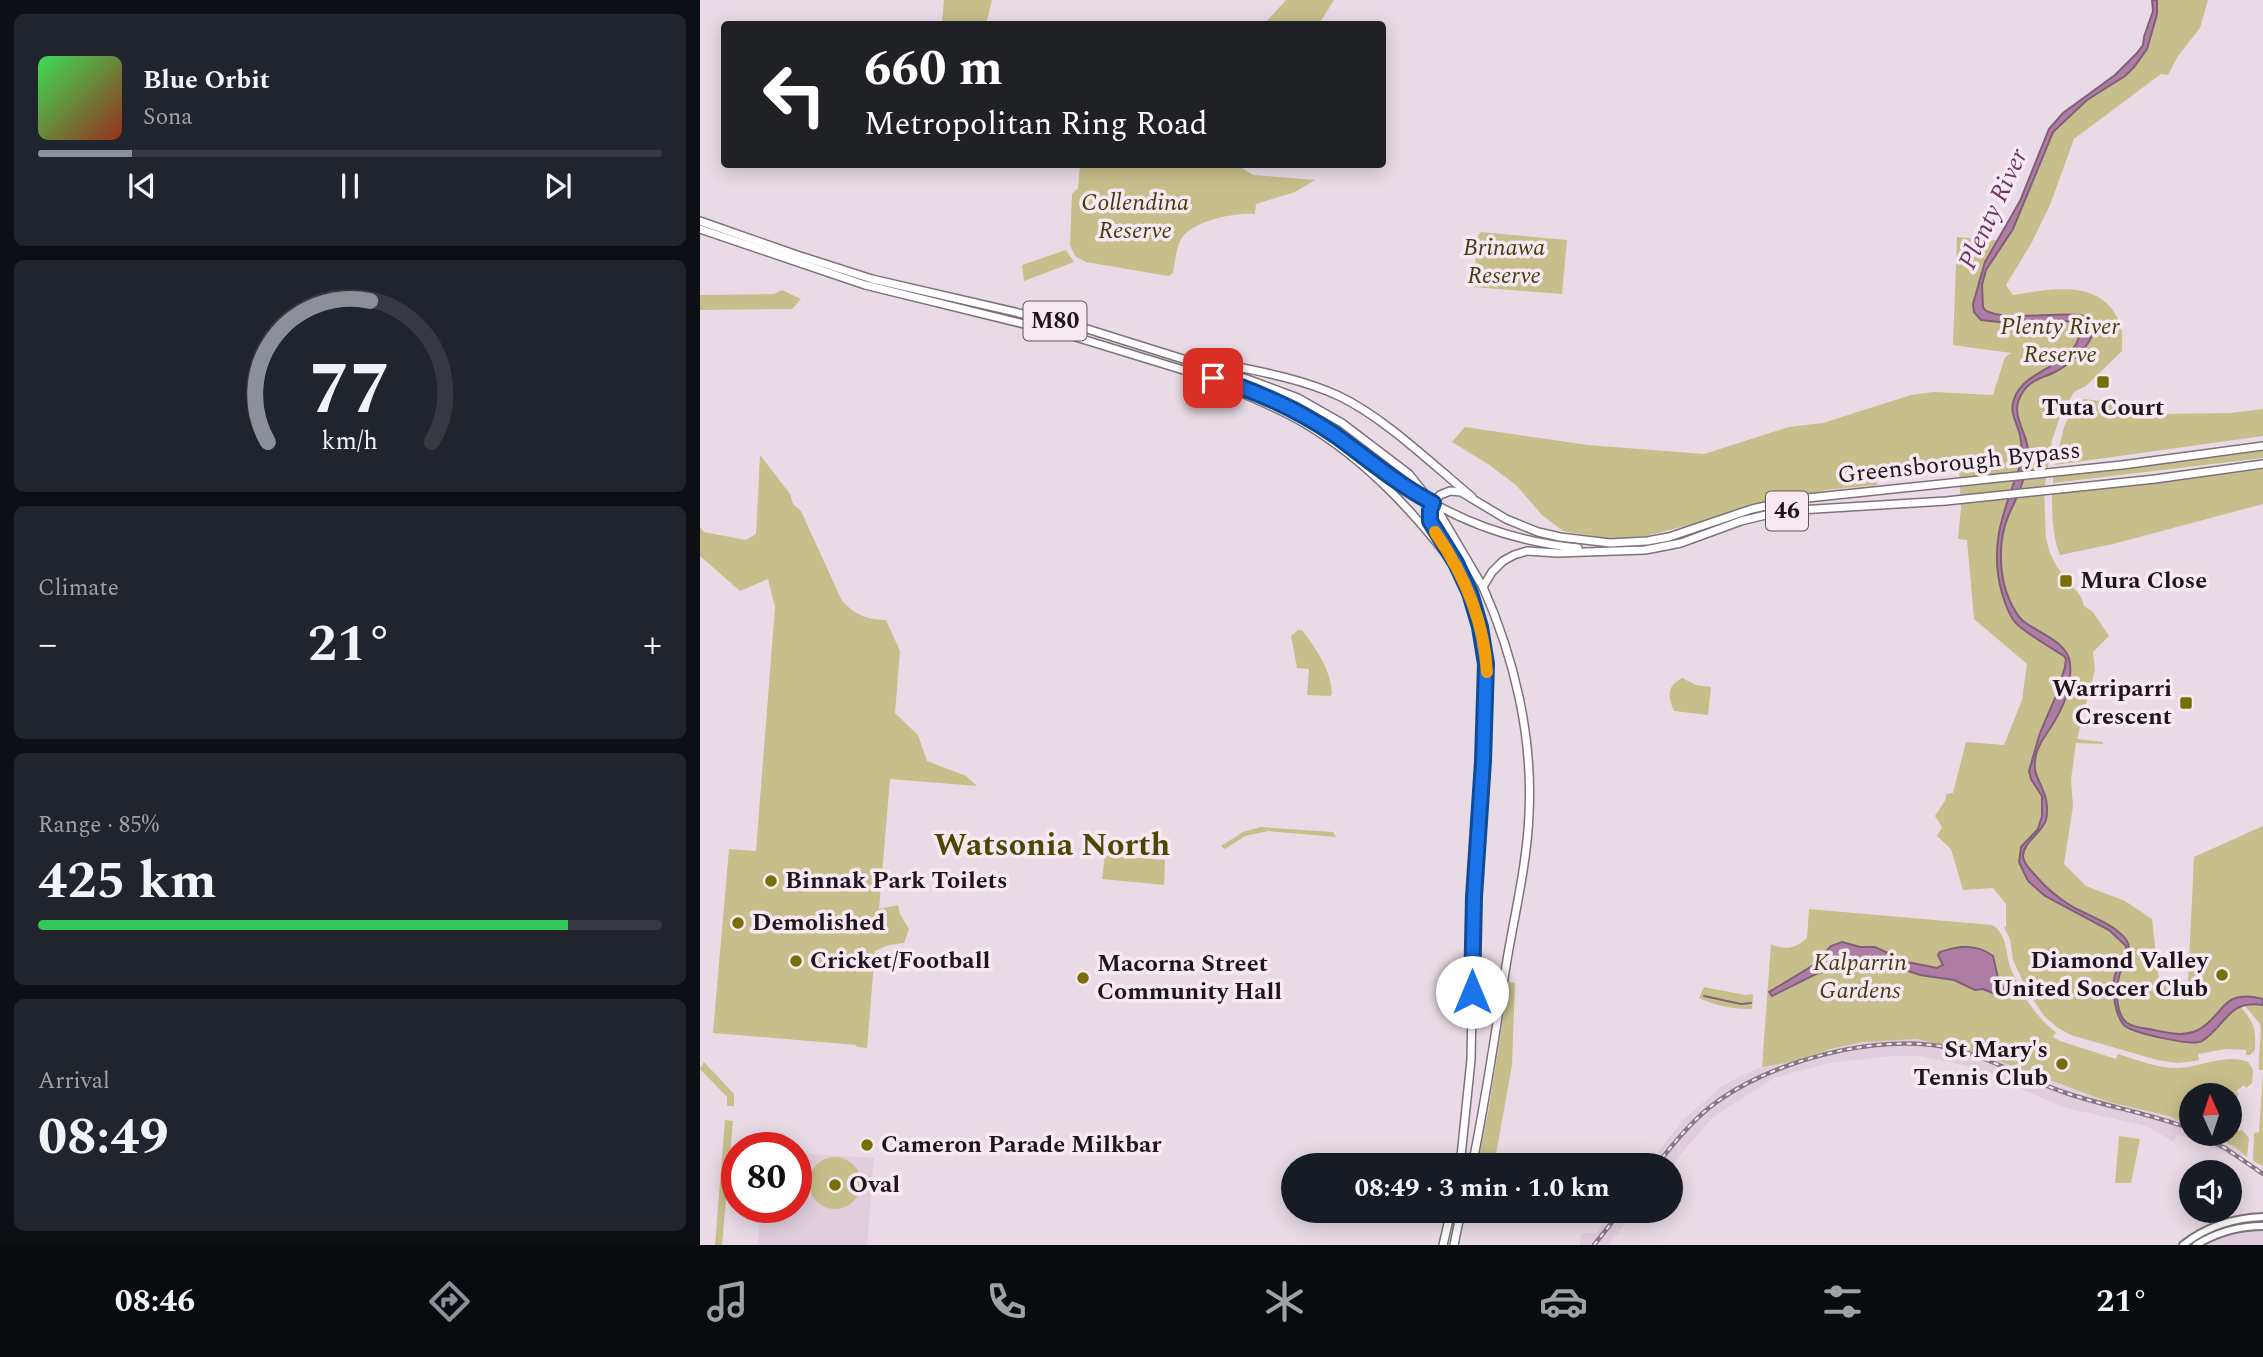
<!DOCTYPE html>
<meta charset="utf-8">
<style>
body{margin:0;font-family:Spectral,serif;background:#20242c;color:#f1f3f6;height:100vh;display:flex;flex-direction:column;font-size:26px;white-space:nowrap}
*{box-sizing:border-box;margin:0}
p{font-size:23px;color:#9ea1a6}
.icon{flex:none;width:38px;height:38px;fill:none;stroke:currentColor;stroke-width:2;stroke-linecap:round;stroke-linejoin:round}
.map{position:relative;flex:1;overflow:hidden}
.side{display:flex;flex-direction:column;gap:14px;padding:14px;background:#0d0f14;width:700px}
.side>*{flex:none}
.hud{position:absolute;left:21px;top:21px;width:665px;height:147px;border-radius:7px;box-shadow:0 4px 18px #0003;background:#202124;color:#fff;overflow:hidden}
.needle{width:46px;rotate:357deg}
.fabs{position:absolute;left:1479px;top:1083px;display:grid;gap:14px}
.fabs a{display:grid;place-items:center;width:63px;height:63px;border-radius:50%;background:#171b24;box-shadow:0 4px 18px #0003;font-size:35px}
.speed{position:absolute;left:21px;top:1132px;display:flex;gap:14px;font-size:35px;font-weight:700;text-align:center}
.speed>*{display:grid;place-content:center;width:91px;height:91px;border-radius:50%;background:#171b24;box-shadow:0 4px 18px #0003;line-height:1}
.speed .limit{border:10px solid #d22;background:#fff;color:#111}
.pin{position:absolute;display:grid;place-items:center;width:60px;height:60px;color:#fff;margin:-30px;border-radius:14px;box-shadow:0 4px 10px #0006}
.me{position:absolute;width:77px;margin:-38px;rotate:0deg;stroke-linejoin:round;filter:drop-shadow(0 0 5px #0008)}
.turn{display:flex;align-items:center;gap:24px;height:147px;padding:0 28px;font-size:32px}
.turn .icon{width:91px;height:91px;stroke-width:2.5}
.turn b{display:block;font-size:49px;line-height:60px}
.big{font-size:52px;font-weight:700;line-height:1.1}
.side .widget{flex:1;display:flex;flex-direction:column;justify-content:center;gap:10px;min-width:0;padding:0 24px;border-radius:10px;background:#20242c}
.side .dial{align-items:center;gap:0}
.dial svg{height:182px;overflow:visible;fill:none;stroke:#363941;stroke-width:7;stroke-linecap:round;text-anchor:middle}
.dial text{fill:#f1f3f6;stroke:none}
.song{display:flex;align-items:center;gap:21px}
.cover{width:84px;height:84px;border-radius:10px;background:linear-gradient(135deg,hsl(130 70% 55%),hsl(10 70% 35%))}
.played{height:7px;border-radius:4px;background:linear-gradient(90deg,#8c9099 15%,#363941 15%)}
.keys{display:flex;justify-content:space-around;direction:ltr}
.heat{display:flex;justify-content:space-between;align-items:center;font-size:38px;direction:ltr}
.charge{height:10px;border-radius:5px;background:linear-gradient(90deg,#34c759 85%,#363941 0)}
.trip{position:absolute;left:581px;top:1153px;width:402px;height:70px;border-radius:35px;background:#171b24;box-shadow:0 4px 18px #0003;font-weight:700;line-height:70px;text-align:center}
.tab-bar{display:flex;height:112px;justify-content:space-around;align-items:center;background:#090b0e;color:#9ea1a6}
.tab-bar .icon{width:49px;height:49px}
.tab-bar .on{color:#8c9099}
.tab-bar b{font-size:32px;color:#f1f3f6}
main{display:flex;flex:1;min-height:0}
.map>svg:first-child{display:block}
.built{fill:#e1cedc}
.green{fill:#c6bf8b}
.water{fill:#ad7da3;stroke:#825e7a;stroke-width:2}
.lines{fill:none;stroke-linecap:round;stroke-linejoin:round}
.stream{stroke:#825e7a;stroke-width:2}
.primary-casing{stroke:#7d727b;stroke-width:10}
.trunk-casing{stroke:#7d727b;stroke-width:10}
.motorway-casing{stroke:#7d727b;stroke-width:10}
.primary{stroke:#fff;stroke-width:6}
.trunk{stroke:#fff;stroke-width:7}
.motorway{stroke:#fff;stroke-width:7}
.rail-casing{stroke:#837a81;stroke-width:4.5}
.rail{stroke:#f6e9f2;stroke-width:2;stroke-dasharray:5;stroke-linecap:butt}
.route-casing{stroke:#114b97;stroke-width:18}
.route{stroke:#1a73e8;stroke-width:12}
.slow{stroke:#f59e0b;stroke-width:12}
.poi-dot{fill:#796d08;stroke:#f6e9f2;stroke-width:2.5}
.labels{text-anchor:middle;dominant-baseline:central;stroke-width:7;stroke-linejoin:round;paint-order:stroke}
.shield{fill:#f6e9f2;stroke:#5d565c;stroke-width:2}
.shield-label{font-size:23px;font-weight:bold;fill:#1c171b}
.park-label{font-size:24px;font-style:italic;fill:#453e0e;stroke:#f6e9f2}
.poi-label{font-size:24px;font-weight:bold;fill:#1c171b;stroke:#f6e9f2;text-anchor:start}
.street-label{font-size:24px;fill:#1c171b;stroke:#f6e9f2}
.water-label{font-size:26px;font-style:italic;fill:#723568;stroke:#f6e9f2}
.district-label{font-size:32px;font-weight:bold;fill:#4e4602;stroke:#f6e9f2}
</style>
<main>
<section class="side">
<div class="widget">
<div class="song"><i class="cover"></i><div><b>Blue Orbit</b><p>Sona</p></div></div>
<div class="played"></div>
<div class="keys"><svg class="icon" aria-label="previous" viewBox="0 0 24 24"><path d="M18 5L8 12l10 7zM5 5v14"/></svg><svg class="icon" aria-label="pause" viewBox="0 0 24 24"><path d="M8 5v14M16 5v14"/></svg><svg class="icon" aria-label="next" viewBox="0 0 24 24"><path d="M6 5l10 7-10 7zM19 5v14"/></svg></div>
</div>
<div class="widget dial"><svg viewBox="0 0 100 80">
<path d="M14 69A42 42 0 1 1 86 69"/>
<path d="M14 69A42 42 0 0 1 59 7" stroke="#8c9099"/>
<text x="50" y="56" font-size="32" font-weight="700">77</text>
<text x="50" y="72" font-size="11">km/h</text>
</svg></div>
<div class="widget"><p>Climate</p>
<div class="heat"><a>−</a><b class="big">21°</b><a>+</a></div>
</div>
<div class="widget"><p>Range · 85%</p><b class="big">425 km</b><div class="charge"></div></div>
<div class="widget"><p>Arrival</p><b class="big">08:49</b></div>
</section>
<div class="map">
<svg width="1563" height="1245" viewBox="0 0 1563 1245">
<rect width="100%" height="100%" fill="#e8dbe5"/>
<g class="built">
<polygon points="1205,1038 1233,1041 1274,1052 1409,1102 1469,1116 1491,1126 1491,1134 1510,1134 1535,1147 1544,1154 1540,1160 1481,1135 1477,1134 1473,1141 1446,1126 1362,1107 1272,1067 1220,1056 1192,1056 1129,1063 1074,1078 1013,1117 971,1166 947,1166 983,1120 1022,1086 1047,1073 1065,1065 1091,1062 1148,1045 1177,1040"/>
<polygon points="96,1153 174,1158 167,1245 58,1245 61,1208 96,1208"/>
<polygon points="912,1211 935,1211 908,1245 880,1245 881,1233 896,1233"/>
<polygon points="1563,1229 1563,1245 1502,1245 1526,1234"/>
</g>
<g class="green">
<polygon points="244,0 292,0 286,24 242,24"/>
<polygon points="586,0 634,0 619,24 564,24"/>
<path d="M 1457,0 L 1508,0 L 1500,28 L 1478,56 L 1468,75 L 1461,74 L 1374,139 L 1350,205 L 1331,244 L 1306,285 L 1313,295 C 1352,289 1403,278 1420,324 C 1423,332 1422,343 1422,351 L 1386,386 L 1374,392 L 1360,417 L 1352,440 L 1344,491 L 1346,539 L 1350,553 L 1357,567 L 1381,597 L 1384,606 L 1393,612 L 1409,636 L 1393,652 L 1395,670 L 1377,739 L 1403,742 L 1403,744 L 1376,743 L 1371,780 L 1373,806 L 1364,864 L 1386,886 L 1425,901 L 1452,919 L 1459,980 L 1488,982 L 1494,857 L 1563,826 L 1563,1070 L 1559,1070 C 1558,1055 1562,1039 1560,1024 L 1540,1000 L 1536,1002 C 1553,1021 1556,1025 1555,1050 L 1550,1055 L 1546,1055 L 1546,1050 L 1526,1049 L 1498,1054 L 1499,1060 L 1495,1061 L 1477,1063 L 1457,1060 L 1371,1035 L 1358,1028 L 1344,1016 L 1327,990 L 1313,960 L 1310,939 L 1304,927 L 1306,927 L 1306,904 L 1293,888 L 1263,890 L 1251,849 L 1237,836 L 1242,827 L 1235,816 L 1246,799 L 1246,794 L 1253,793 L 1266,742 L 1304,745 L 1322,700 L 1327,664 L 1274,619 L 1267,540 L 1258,539 L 1261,508 L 1259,466 L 1248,458 L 1220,463 L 1213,475 L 1176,479 L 1177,485 L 1126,490 L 946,536 L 909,539 L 863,531 L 842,515 L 816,485 L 788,464 L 752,442 L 765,427 L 888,445 L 1004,454 L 1089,427 L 1123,423 L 1211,395 L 1234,392 L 1293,395 L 1305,357 L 1311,353 L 1253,345 L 1257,237 L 1302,241 L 1321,210 L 1353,132 L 1387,100 L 1425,76 L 1446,51 L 1457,14 Z"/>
<path d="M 483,164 L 518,167 L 537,165 L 553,175 L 615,180 L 595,192 L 556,204 L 555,214 C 535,212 492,221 481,239 C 476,249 475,262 473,273 L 468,276 L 386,262 L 375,256 L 370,245 L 372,194 L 378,188 L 380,165 Z"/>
<polygon points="781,232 867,240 862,294 773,287 778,236"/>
<polygon points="366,250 374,262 324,281 322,265"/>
<polygon points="82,290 101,299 92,309 0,310 0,295 74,294"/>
<polygon points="1384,399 1416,403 1457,414 1531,413 1563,409 1563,436 1355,465 1364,427 1373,408"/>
<polygon points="1563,449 1563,458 1353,483 1353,477"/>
<path d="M 60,455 L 90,494 L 93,504 L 101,511 L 142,601 C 155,615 168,620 186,620 L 200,651 L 195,713 L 218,735 L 227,761 L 266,776 L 277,786 L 190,779 L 179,909 L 198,905 L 200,914 L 209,929 L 204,943 L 189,945 L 175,951 L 167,1048 L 157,1047 L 156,1045 L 13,1033 L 29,849 L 56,851 L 75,607 L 68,579 L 40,591 L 0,556 L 0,527 L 4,532 L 46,540 L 56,534 Z"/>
<path d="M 1563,468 L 1563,504 L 1413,544 L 1360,555 C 1352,535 1352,514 1352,493 L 1484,479 Z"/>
<path d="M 598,630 L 602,630 C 616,649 631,669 632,694 L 630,696 L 607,695 L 609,669 L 597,668 L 591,636 Z"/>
<path d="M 982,678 L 996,685 L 1011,687 L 1008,715 L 974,711 C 968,696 966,687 982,678 Z"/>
<polygon points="561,827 633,832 636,837 568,831 545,836 525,849 521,846 543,832"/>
<polygon points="405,855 465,860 464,885 402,879"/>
<path d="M 1109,909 L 1292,925 C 1308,934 1305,954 1311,969 C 1321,993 1335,1017 1356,1032 L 1353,1037 L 1360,1041 L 1416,1059 L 1418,1054 C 1437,1060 1457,1068 1477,1068 C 1500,1068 1525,1053 1548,1062 L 1553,1070 L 1552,1083 L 1546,1088 L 1544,1085 L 1536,1091 L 1538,1094 L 1534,1111 L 1538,1122 L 1534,1125 L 1539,1131 L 1542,1130 L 1549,1138 L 1547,1157 L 1535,1147 L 1510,1134 L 1530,1134 L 1530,1096 L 1491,1096 L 1491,1126 L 1469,1116 L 1409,1102 L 1274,1052 L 1216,1039 L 1163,1042 L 1131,1049 L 1091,1062 L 1062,1067 L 1071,944 C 1085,951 1096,948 1107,938 Z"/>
<polygon points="809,982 815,983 812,1065 794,1165 777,1165 788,1113"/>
<path d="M 1004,987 L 1045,995 L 1053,994 L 1052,1009 C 1034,1009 1015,1006 999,998 Z"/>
<polygon points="4,1062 34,1094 34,1106 27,1106 27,1097 0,1069"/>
<polygon points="1563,1073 1563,1166 1553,1161 1554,1133 1559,1132"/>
<polygon points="25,1120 33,1121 22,1245 15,1245"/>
<polygon points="1419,1136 1440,1139 1431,1183 1415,1183"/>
<circle cx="135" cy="1183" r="26"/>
</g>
<g class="water">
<path d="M 1452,0 L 1457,0 L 1457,14 L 1447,49 L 1434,67 L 1425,76 L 1387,100 L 1353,132 L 1313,229 L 1286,270 L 1282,285 L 1283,307 L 1285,310 C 1307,325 1383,305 1392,321 C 1401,339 1369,365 1355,372 C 1347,376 1337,378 1330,384 C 1325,388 1320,396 1318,402 C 1313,420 1330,437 1328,456 C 1327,476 1318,496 1309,514 C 1298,539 1298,576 1310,601 C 1313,608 1317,615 1322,620 C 1335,632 1368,641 1370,663 C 1372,684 1365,704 1354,722 C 1347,734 1336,746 1335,761 C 1332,781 1352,791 1346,820 C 1342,833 1322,843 1323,857 C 1324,863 1330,870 1335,875 C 1346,888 1359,899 1373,907 C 1390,916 1408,922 1422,935 C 1426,938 1429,944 1429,949 C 1429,956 1423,963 1421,970 C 1416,983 1414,1013 1427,1023 C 1434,1028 1445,1028 1454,1030 C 1468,1033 1484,1037 1498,1030 C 1525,1016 1520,988 1563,999 L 1563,1005 C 1528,999 1526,1026 1502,1041 C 1494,1047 1434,1033 1425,1026 C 1421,1023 1419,1017 1417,1012 C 1414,1002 1412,985 1415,975 C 1418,964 1427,957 1426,946 L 1409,930 L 1345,896 L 1328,881 L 1319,862 L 1321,847 L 1338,829 L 1342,816 L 1342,796 L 1331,779 L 1329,771 L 1340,733 L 1356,696 L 1365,667 L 1366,659 L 1364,656 C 1353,649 1322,631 1315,622 C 1308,614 1305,603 1302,593 C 1288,544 1305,508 1321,463 C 1322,453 1322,444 1320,435 C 1317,423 1309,412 1314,399 C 1325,368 1370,368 1379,337 L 1372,321 L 1318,324 L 1281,320 L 1274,312 L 1273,304 L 1285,262 L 1320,201 L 1349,129 L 1363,113 L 1415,75 L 1437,53 L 1443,45 L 1444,37 L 1453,11 Z"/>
<path d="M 1142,942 L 1160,947 L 1175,947 L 1207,962 L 1237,968 L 1243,965 L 1238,955 L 1240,952 C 1259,946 1276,943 1293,956 L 1298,978 L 1308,996 L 1304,998 L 1283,989 L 1275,990 L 1254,980 L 1220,975 L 1175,960 L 1156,958 L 1148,960 L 1139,967 L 1116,974 L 1072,996 L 1069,992 L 1112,966 L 1131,946 Z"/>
</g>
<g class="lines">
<polyline class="stream" points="1004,996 1041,1004 1051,1003"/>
<defs>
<g id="primary">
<path d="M 1483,1245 C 1506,1227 1533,1218 1563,1217"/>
<path d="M 1496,1245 C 1517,1232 1539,1226 1563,1226"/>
</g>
<g id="trunk">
<path d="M 733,503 C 777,528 828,543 878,548"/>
<polyline points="760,1166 771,1060 774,897 787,675 783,640 774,605 756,563 730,521 731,506 740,495 750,491 761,492 806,519 838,532 860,537 910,543 947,541 969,537 1052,509 1098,499 1422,465 1563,446"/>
<path d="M 772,1166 C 786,1100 795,1033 806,966 C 814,916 827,865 829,814 C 833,736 814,657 783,587 L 792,572 L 803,561 L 814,555 L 827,551 L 857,553 L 945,550 L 981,543 L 1041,521 L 1083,511 L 1246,501 L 1455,479 L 1563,464"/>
<polyline points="743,1245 751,1211"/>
<polyline points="754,1245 761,1211"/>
</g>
<g id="motorway">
<polyline points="0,221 97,255 172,279 384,328 547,379 598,398 642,423 709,474 737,509 783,587"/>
<polyline points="0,229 165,285 369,335 552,391 586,406 618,424 703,487 731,502"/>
<path d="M 498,359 C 545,369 596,376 639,396 C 685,418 732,464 772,497"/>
<path d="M 526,386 C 552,398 579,408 604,423 C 668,461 718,516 762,575"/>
</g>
</defs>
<use href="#primary" class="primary-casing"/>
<use href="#trunk" class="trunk-casing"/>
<use href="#motorway" class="motorway-casing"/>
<use href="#primary" class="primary"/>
<use href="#trunk" class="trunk"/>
<use href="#motorway" class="motorway"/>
<defs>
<g id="rail">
<polyline points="1495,1134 1525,1148 1563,1174"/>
<path d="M 956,1166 C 972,1145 989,1124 1010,1107 C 1068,1061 1178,1032 1250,1048 C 1292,1058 1329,1081 1369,1094 C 1409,1107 1451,1114 1491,1129"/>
<polyline points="894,1245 921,1211"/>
</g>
</defs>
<use href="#rail" class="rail-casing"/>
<use href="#rail" class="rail"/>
</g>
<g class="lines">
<defs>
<path id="route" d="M 513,378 C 557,391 597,409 635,435 C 668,459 697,484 733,503 L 730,510 L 730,521 L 756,563 L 770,593 L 780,627 L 786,664 L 783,761 L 774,897 L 772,992"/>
</defs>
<use href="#route" class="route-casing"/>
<use href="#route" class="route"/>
<path class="slow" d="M 735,532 C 764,574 784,620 787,672"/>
</g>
<g class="poi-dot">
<rect x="1396" y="375" width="14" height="14" rx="3.5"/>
<rect x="1359" y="574" width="14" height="14" rx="3.5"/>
<rect x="1479" y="696" width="14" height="14" rx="3.5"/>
<circle cx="71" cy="881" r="7"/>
<circle cx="38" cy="923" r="7"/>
<circle cx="96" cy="961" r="7"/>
<circle cx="1522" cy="975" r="7"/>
<circle cx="383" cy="978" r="7"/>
<circle cx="1362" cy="1064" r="7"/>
<circle cx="167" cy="1145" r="7"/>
<circle cx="135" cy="1185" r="7"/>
</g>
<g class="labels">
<g class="shield">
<rect x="323.5" y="301.5" width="63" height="39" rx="5"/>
<rect x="1066" y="491.5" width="42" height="39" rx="5"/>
</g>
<g class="shield-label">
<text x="355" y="321">M80</text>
<text x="1087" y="511">46</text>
</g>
<g class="park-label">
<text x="435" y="203">Collendina<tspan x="435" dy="28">Reserve</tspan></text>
<text x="804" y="248">Brinawa<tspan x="804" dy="28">Reserve</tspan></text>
<text x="1360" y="327">Plenty River<tspan x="1360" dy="28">Reserve</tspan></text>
<text x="1160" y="963">Kalparrin<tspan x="1160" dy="28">Gardens</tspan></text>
</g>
<g class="poi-label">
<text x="1403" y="408" text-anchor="middle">Tuta Court</text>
<text x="1380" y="581">Mura Close</text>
<text x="1472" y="689" text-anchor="end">Warriparri<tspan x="1472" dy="28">Crescent</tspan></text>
<text x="85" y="881">Binnak Park Toilets</text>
<text x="52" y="923">Demolished</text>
<text x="110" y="961">Cricket/Football</text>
<text x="1508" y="961" text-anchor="end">Diamond Valley<tspan x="1508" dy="28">United Soccer Club</tspan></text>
<text x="397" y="964">Macorna Street<tspan x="397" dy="28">Community Hall</tspan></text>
<text x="1348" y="1050" text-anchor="end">St Mary's<tspan x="1348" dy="28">Tennis Club</tspan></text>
<text x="181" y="1145">Cameron Parade Milkbar</text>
<text x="149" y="1185">Oval</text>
</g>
<g class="street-label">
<text transform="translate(1259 463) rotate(-6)">Greensborough Bypass</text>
</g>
<g class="water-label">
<text transform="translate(1293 209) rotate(-65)">Plenty River</text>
</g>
<g class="district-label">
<text x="352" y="845">Watsonia North</text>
</g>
</g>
</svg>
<div class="fabs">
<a><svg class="needle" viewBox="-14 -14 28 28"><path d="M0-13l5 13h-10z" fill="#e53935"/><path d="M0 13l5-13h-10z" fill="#9ea1a6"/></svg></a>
<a><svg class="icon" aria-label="sound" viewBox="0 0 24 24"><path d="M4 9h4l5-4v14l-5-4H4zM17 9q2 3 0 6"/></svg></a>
</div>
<div class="speed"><div class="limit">80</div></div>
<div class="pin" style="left:513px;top:378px;background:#d93025"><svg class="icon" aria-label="arrive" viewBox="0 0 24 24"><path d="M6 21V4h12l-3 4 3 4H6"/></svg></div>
<svg class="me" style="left:772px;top:992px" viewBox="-20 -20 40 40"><circle r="19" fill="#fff"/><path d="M0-13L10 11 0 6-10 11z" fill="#1a73e8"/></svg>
<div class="trip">08:49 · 3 min · 1.0 km</div>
<div class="hud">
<div class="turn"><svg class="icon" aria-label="left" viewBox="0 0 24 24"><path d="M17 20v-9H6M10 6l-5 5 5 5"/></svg><div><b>660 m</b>Metropolitan Ring Road</div></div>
</div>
</div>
</main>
<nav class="tab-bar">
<b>08:46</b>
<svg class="icon on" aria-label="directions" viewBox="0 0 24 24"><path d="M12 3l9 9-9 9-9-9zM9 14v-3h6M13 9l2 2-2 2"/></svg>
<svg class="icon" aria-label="music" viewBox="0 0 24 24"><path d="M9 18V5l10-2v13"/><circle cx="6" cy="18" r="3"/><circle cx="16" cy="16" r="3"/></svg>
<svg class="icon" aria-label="phone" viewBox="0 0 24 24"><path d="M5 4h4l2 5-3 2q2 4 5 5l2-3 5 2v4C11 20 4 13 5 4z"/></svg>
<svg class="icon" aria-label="climate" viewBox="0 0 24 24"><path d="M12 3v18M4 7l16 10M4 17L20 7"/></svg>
<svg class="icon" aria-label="car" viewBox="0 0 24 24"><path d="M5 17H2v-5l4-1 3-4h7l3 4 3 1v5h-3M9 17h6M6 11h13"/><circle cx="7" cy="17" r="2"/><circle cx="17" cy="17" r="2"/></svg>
<svg class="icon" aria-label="filters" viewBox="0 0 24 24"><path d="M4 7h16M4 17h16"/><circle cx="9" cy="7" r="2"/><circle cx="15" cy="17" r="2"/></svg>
<b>21°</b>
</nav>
